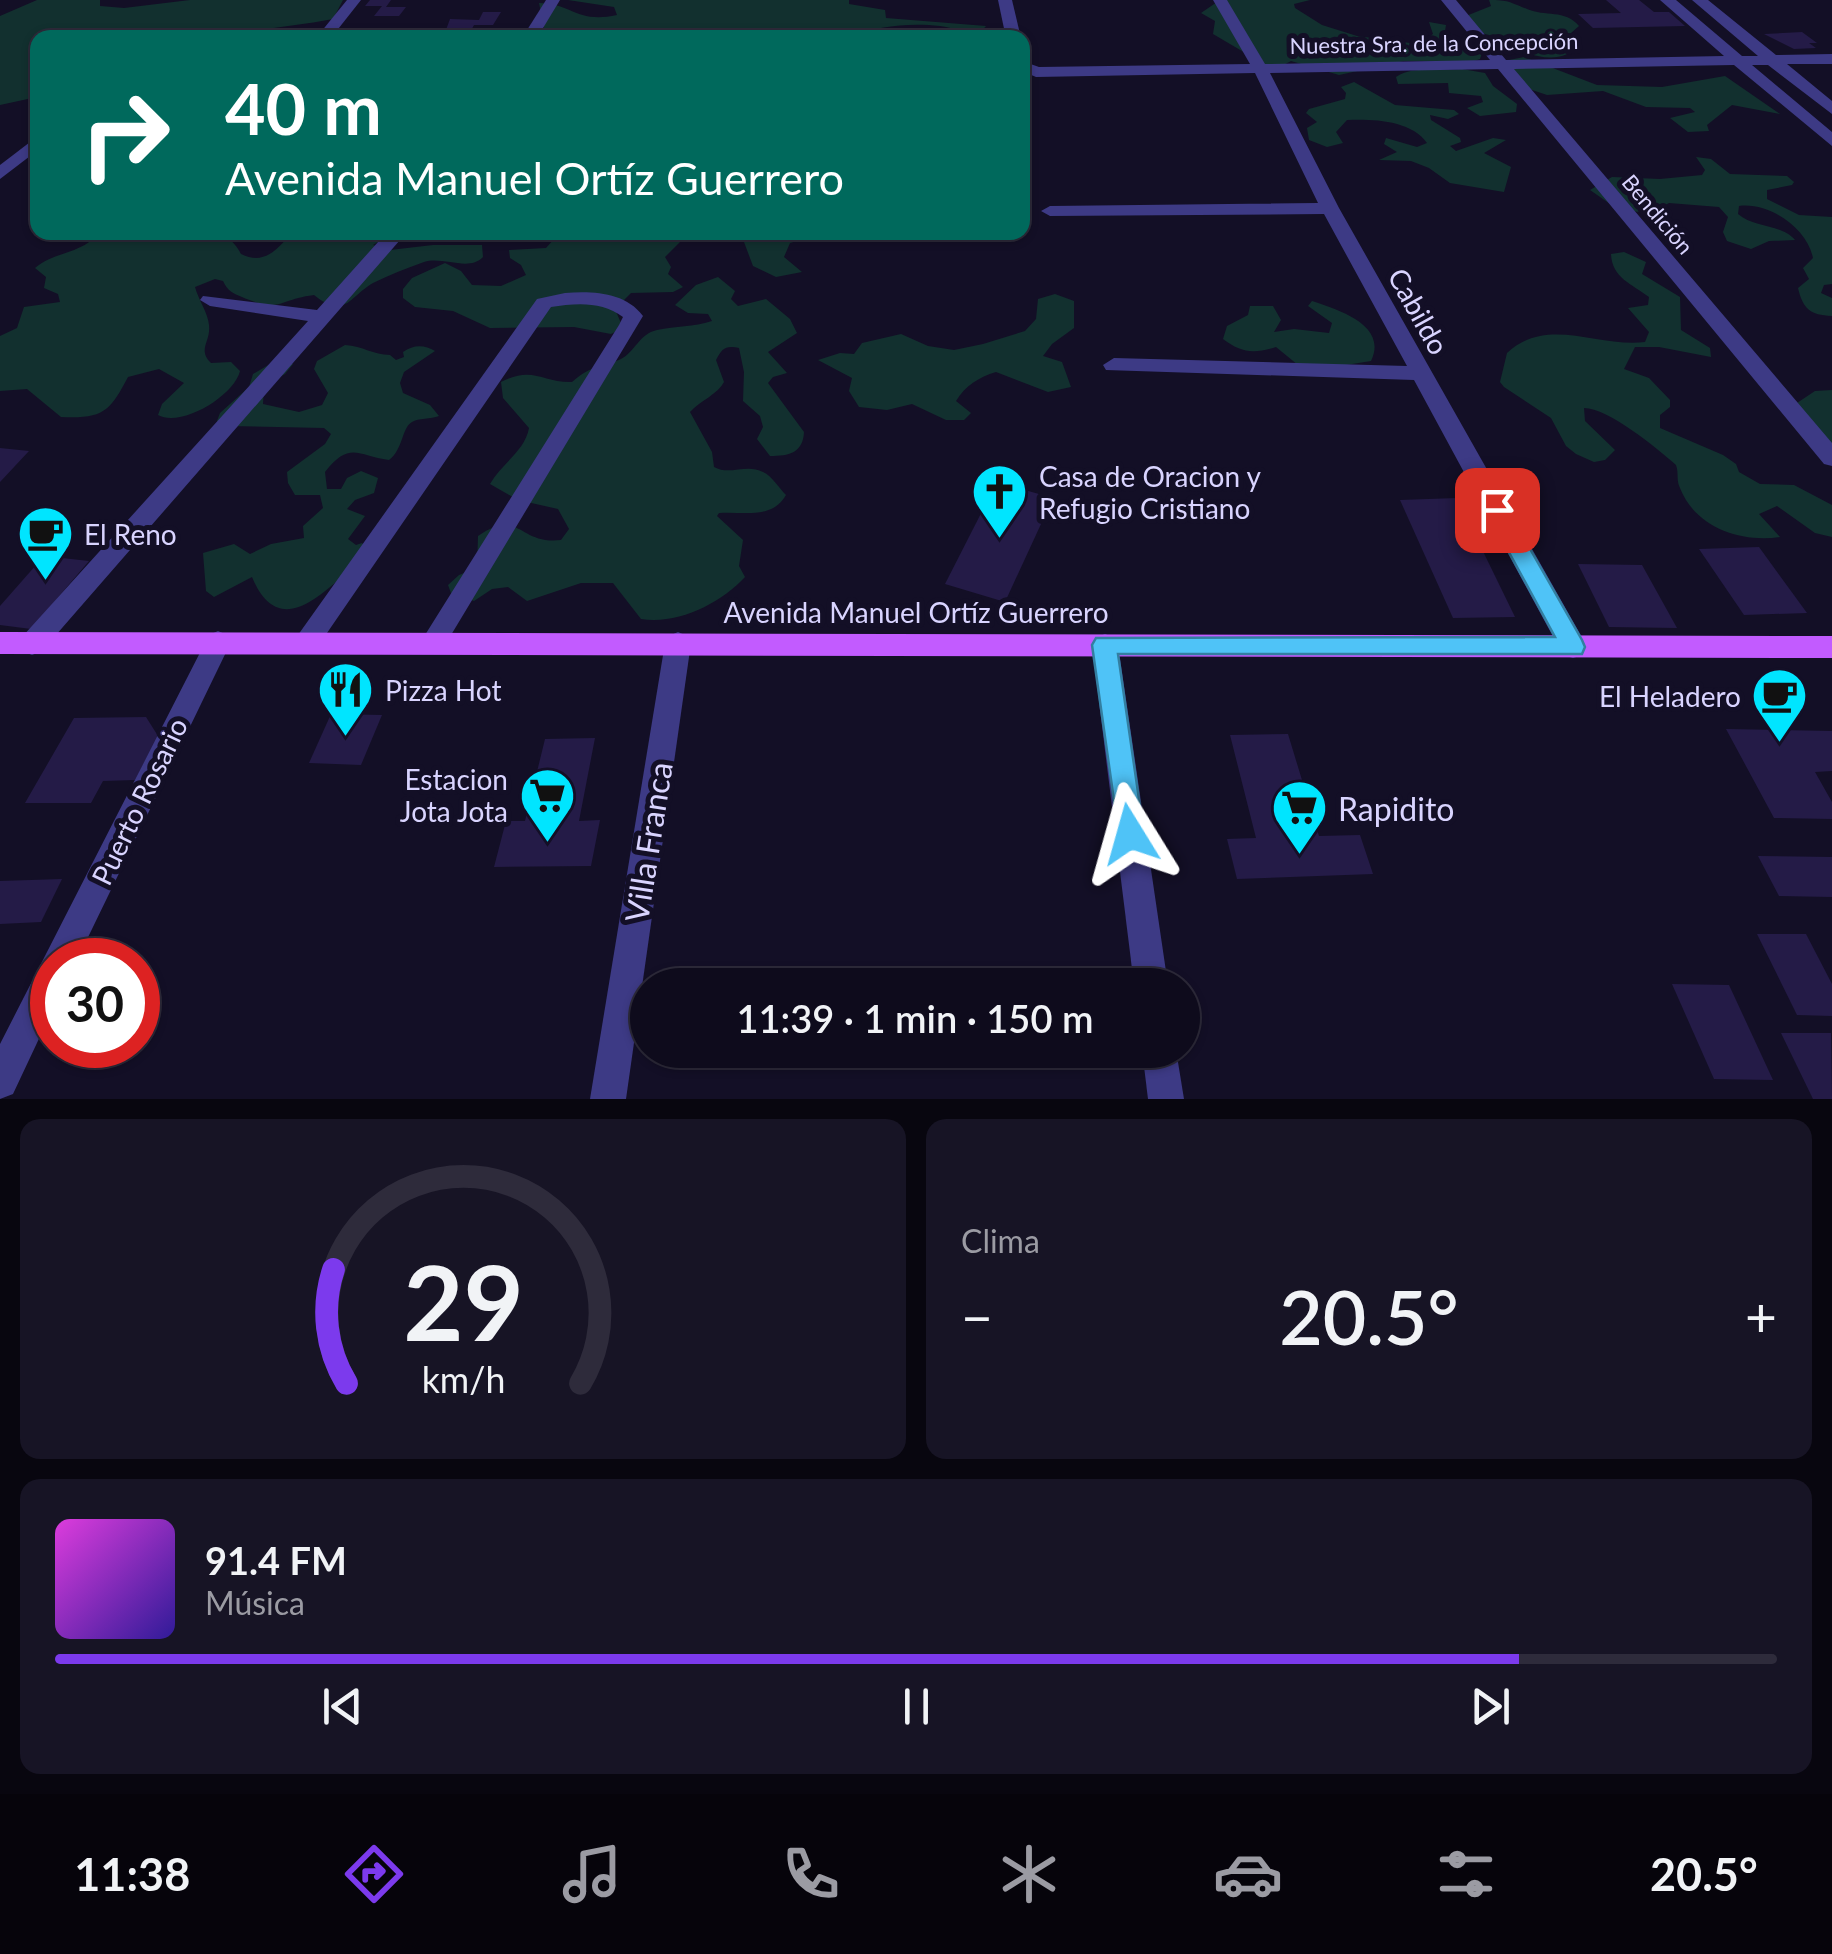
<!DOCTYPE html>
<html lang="es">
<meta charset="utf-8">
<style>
body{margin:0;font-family:Lato,sans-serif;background:#171425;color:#f1f3f6;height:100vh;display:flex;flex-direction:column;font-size:38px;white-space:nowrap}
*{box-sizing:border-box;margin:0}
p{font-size:32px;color:#9b9ba3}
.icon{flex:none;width:55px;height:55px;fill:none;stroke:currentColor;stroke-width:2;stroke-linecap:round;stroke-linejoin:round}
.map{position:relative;height:1099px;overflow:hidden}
.sheet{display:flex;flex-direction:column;gap:20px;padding:20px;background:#08060f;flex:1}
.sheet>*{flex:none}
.guide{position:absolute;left:30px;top:30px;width:1000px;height:210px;border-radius:20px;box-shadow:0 2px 8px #0004,0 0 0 2px #2e2b3b;background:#00695c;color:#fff;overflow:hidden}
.speed{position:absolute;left:30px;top:938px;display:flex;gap:20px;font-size:50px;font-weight:700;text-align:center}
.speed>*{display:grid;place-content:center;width:130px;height:130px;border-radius:50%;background:#0e0b1c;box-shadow:0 2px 8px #0004,0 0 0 2px #2e2b3b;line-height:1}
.speed .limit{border:15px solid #d22;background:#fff;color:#111}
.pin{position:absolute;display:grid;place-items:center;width:85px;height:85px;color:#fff;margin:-42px;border-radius:20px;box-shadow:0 5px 15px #0006}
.me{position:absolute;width:110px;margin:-55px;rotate:352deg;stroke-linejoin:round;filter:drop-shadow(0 0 8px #0008)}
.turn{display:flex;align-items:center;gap:35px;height:210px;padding:0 30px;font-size:45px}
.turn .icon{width:130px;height:130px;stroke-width:2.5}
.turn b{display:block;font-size:70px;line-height:85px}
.big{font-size:75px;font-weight:600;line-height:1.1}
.sheet .card{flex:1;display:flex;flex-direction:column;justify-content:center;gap:15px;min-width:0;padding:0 35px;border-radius:20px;background:#171425}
.sheet .dial{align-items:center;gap:0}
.dial svg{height:260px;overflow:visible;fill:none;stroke:#2e2b3b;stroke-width:7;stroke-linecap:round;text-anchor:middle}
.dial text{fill:#f1f3f6;stroke:none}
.song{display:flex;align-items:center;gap:30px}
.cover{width:120px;height:120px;border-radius:15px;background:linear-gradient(135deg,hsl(300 70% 55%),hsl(250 70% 35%))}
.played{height:10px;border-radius:5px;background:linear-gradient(90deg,#7c3aed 85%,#2e2b3b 85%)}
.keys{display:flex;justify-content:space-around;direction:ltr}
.heat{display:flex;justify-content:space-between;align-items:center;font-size:55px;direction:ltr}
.sheet .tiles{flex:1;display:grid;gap:20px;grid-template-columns:1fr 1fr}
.card:last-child{grid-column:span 2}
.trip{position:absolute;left:630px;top:968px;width:570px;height:100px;border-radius:50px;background:#0e0b1c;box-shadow:0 2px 8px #0004,0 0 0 2px #2e2b3b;font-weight:600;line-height:100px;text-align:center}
.dock{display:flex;height:160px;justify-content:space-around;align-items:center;background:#06040b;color:#9b9ba3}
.dock .icon{width:70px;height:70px}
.dock .on{color:#7c3aed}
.dock b{font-size:45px;color:#f1f3f6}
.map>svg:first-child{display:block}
.green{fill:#12302f}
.building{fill:#241b47}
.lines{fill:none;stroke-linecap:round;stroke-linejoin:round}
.minor{fill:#3d3a85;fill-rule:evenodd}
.major{fill:#c25bff;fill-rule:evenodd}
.route{fill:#4fc3f7;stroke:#337fa1;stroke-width:2.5}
.labels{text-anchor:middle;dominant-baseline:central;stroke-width:10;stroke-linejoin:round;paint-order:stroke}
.far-street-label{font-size:22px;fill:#d9d4ff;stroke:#130f26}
.street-label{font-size:28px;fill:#d9d4ff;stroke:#130f26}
.poi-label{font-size:28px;fill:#d9d4ff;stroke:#130f26;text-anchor:start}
.near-poi-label{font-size:32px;fill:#d9d4ff;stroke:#130f26;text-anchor:start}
.near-street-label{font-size:32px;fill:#d9d4ff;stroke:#130f26}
</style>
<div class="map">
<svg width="1832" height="1099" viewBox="0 0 1832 1099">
<rect width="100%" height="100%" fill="#130f26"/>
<g class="green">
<path d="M 37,0 L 100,0 L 100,6 L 124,8 L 190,0 L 343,0 L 333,19 C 235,37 137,38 38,38 L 37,97 L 0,105 L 0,16 Z"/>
<path d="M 568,0 L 849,0 L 849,4 L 885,10 L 886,18 L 986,26 L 979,34 C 963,34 953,27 940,26 C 912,23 876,25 851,38 L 540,37 L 544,28 L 539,3 C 571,3 577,24 617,15 L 614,7 Z"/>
<polygon points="1220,0 1310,0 1294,4 1295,8 1322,25 1357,36 1418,44 1433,34 1429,22 1446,25 1445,31 1482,53 1480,59 1474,61 1404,61 1339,75 1291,61 1276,69 1256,69 1247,54 1213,34 1215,21 1201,13"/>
<path d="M 1489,0 C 1509,0 1509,2 1527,9 C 1545,17 1565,9 1579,26 L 1571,33 L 1577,45 C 1554,78 1491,37 1465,23 L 1466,16 L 1491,6 Z"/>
<polygon points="1524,57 1597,85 1662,87 1725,76 1780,114 1732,105 1707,125 1709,131 1688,132 1670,118 1695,112 1690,108 1646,107 1603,91 1547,95 1514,84 1498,68 1504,61"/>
<path d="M 1462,69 L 1485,73 L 1493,86 L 1517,104 L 1516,112 L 1480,116 L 1467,108 L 1483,102 L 1481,96 L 1449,93 L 1448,83 L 1398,84 L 1396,77 C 1414,65 1440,72 1462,69 Z"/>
<path d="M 1354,82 L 1395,105 L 1454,110 L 1459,114 L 1448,119 L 1430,115 L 1431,120 L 1460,138 L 1461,142 L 1450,146 L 1456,151 L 1493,138 L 1506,140 L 1484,153 L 1511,167 L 1504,192 L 1450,183 L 1429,168 L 1411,161 L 1379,160 L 1397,152 L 1384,144 L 1386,138 L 1417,147 L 1427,143 C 1411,120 1373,119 1347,120 L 1336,132 L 1343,143 L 1327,147 L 1309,140 L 1307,128 L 1317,122 L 1306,113 L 1309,109 L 1345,99 L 1346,93 L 1341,87 Z"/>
<path d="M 1696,157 L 1711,159 L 1730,174 L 1787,176 L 1794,182 L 1792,185 L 1767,190 L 1767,199 L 1799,215 L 1832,217 L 1832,284 L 1824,285 L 1821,293 L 1832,298 L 1832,316 C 1810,315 1803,309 1798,288 L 1809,279 L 1803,268 L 1813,258 C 1807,228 1769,202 1739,206 L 1738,214 C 1754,228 1782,224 1795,240 L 1769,241 L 1751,249 L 1727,241 L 1723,232 L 1728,217 L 1719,207 L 1669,203 L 1650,213 L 1630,211 L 1613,206 L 1590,190 L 1612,177 L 1660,179 L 1702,175 L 1705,170 Z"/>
<path d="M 334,232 L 386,233 L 388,236 L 373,245 L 390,250 L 433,245 L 482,245 L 483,257 C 469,272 443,256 424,262 C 407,268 389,275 373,283 C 349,297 345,320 314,295 C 275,300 282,314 242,297 C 232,293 228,291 223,281 L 215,279 L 195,287 C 198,299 208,313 209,325 C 211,342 197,349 211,363 L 231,362 L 240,371 C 234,396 181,428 158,415 L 162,404 L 184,383 L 159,369 L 128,377 C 110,411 104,419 61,417 L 27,389 L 0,391 L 0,336 L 17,328 L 24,307 L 60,302 L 58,294 L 44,288 L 46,277 L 35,268 C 55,251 83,254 98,233 C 111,233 126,230 139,233 C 148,234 151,243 161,242 C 188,241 224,219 241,254 C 265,266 278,248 292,233 Z"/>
<polygon points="551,233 689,233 665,257 671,267 668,274 683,287 673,292 631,293 615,309 623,328 611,334 574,327 490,328 453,311 415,307 403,298 403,289 412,278 445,263 461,271 472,285 501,286 526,275 521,265 510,258 509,250 546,248 554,239"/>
<path d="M 732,233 L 850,232 L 850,233 C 832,249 812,235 790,243 L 784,257 L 802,272 L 776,277 L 753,266 L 744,242 Z"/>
<path d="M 1624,252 L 1646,262 L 1642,274 L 1680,297 L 1681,330 L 1710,348 L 1711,357 L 1659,347 L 1635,347 L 1624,369 L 1649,378 L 1670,400 L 1670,407 L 1660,415 L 1660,428 L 1723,455 L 1736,464 L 1739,472 L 1760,484 L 1794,485 L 1832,505 L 1832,537 L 1815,533 L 1777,506 L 1759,514 L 1780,537 C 1740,543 1695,527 1680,488 C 1676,480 1679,473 1676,465 C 1657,448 1608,408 1584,408 L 1585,421 L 1615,450 L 1605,460 L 1594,462 L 1576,454 L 1566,446 L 1551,418 L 1504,387 L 1500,382 L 1507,353 C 1547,315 1599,348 1645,342 L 1649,332 L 1628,308 L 1648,305 L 1649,297 C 1632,284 1612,278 1611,254 Z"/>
<path d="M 718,277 L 735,291 L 731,299 L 738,306 L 766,299 L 790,319 L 797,333 L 768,352 L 787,373 L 773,377 L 768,383 L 804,432 C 803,453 789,456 770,456 L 757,439 L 763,427 L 760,416 L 743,401 L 744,372 L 739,348 C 726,345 722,348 716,360 L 724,382 C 718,394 700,401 690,412 L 712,452 L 714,467 C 730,476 746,463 763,472 C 772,476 779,488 786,495 C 772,520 743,511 719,513 L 717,516 L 743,540 L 739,566 L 745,577 C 721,603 678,625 641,619 L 613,583 L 581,583 L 527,601 L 508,587 L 492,589 L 474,601 L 451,593 L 448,585 L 459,575 L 477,568 L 478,536 C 520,507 518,545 561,540 L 569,529 L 558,509 L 518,500 L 490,484 C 502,463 525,451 529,428 L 503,398 L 501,382 C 533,365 543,383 572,382 C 594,363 598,370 621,359 C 635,352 639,334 657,330 C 676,326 693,327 712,321 L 708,314 L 688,313 L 675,305 L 696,285 Z"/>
<path d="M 1055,294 L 1074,301 L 1074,328 L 1052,344 L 1043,356 L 1062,362 L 1071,387 L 1048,392 L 996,372 C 979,377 965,386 956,401 L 971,413 L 964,420 L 946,420 L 912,404 L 887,410 L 859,407 L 849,391 L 852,378 L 818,360 L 840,353 L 854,354 L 862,343 L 901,334 L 928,346 L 954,350 L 983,344 L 1025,331 L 1036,319 L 1038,299 Z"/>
<path d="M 1312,301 C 1335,309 1389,324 1371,361 L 1315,370 L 1298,365 L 1276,347 C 1253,354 1242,353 1223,339 L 1227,326 L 1248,315 L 1250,306 L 1273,306 L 1281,320 L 1274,332 L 1294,329 L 1329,333 L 1332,323 L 1308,306 Z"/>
<path d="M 345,345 C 363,346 373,355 390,355 L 396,360 L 404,357 L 403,352 C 414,344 425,345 435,351 L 404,372 L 400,383 L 403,393 L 430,405 L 439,416 C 431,419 418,418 412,422 C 402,427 403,450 389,460 C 358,456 350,440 325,472 L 327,489 L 341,489 L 347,478 L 361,471 L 378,478 L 374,493 L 355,500 L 347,509 L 365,516 L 348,539 L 356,545 L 362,543 L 369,550 C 356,575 354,565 337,581 C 309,606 274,631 252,577 L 214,597 L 206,591 L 203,553 L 234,544 L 250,554 L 271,544 L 304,538 L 303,526 L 323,508 L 320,495 L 295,495 L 288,483 L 287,472 L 325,444 L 331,434 L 324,428 L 227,426 L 217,421 L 220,413 L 249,387 L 253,374 L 270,364 L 293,364 L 285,374 L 264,386 L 263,404 L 299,412 L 322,405 L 328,393 L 314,369 L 317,361 Z"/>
<polygon points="1832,390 1832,446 1791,407 1815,391"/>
</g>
<g class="building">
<polygon points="370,0 391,0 386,7 406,7 399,16 374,16 382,6 365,6"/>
<polygon points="1606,0 1639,0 1654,12 1669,12 1685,26 1593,28 1578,14 1621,13"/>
<polygon points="483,12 501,12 493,25 474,25 467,38 443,38 450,19 479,20"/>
<polygon points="348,29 370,30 385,30 379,38 342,38"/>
<polygon points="1802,32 1817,43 1809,43 1816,48 1794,49 1764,34"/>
<polygon points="0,448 29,451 0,482"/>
<polygon points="997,482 1053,498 1005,602 945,584"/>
<polygon points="1457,498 1515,617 1453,618 1400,500"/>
<polygon points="1759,547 1807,613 1744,615 1699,549"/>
<polygon points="44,556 89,561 31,629 0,625 0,606"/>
<polygon points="1578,564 1642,565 1677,628 1609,627"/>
<polygon points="331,714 382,715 361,765 309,763"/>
<polygon points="146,717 158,736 135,780 103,781 91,803 25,803 74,718"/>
<polygon points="1726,729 1832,731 1832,771 1815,772 1832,802 1832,819 1774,818"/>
<polygon points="1288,734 1319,836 1360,835 1373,874 1237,879 1227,839 1256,838 1230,735"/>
<polygon points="595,738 579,821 600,820 591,866 494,867 506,821 525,821 545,739"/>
<polygon points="1758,856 1832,857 1832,897 1779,896"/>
<polygon points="62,879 41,922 0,924 0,881"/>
<polygon points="1757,934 1806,934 1832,984 1832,1016 1797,1015"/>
<polygon points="1672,984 1729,985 1773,1080 1714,1079"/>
<polygon points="1781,1033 1831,1033 1832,1099 1813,1099"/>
</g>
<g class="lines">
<g class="minor">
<polygon points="347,0 361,0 331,38 316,38"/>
<polygon points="546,0 560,0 537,38 522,38"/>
<polygon points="998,0 1012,0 1021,38 1006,38"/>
<polygon points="1213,0 1227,0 1265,64 1490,60 1441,0 1456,0 1506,60 1724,56 1660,0 1676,0 1742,56 1758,56 1692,0 1708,0 1776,55 1832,54 1832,64 1787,64 1832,101 1832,114 1768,65 1752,65 1832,132 1832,146 1734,65 1514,69 1832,443 1832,466 1824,464 1498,69 1270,73 1339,208 1583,639 1586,647 1583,655 1573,658 1563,655 1414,380 1106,370 1103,365 1114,358 1407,366 1324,214 1050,216 1041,211 1050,206 1318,203 1255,73 1036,77 1022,71 1022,61 1039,67 1250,64"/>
<polygon points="38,136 38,150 0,179 0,165"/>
<polygon points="387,232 407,232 42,651 32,655 22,651 19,644 22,637 308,321 210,306 200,300 203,296 317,310"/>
<path d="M 565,293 C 593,291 625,292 643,316 L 442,650 L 433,654 L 424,650 L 420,643 L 619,325 L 623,317 C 602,301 576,303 551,307 L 316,649 L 307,653 L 298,649 L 294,642 L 298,635 L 537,299 Z"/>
<polygon points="218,631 227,635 231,642 77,960 52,960 52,1011 13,1094 0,1099 0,1044 209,635"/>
<polygon points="678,632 687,636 691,643 626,1099 590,1099 665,643 669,636"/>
<polygon points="1105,634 1115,638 1118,645 1168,985 1134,985 1092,645 1095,638"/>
<polygon points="1142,1050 1176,1050 1184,1099 1148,1099"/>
</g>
<polygon class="major" points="0,632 1832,636 1832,658 0,654"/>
</g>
<polygon class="route" points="1497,502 1505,505 1582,640 1585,647 1582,654 1118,654 1144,834 1140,843 1130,846 1120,843 1092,645 1096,638 1555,637 1486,510"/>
<defs>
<symbol id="church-pin" viewBox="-11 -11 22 30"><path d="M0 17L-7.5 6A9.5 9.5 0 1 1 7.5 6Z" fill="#00e5ff" stroke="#130f26"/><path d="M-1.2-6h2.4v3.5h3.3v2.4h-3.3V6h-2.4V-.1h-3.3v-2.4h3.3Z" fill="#111"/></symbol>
<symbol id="cafe-pin" viewBox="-11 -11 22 30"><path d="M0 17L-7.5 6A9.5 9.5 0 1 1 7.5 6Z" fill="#00e5ff" stroke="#130f26"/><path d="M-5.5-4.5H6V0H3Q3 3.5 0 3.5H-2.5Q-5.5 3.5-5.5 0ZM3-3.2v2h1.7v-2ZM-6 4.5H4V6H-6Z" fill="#111"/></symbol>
<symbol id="restaurant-pin" viewBox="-11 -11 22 30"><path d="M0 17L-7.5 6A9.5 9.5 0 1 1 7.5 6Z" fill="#00e5ff" stroke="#130f26"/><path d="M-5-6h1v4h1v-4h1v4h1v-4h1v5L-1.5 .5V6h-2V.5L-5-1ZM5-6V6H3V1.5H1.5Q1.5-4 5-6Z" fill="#111"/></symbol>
<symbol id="supermarket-pin" viewBox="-11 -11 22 30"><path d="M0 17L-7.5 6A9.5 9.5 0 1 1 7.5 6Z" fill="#00e5ff" stroke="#130f26"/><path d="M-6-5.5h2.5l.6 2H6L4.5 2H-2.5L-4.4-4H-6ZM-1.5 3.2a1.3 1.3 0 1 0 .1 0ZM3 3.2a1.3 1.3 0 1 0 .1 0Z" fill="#111"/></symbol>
</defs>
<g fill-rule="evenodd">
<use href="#church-pin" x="968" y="460" width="63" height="86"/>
<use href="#cafe-pin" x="14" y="502" width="63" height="86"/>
<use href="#restaurant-pin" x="314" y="658" width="63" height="86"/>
<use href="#cafe-pin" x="1748" y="664" width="63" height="86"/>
<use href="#supermarket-pin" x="516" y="764" width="63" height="86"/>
<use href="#supermarket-pin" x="1268" y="776" width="63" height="86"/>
</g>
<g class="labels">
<g class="far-street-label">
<text transform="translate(1434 43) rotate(-1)">Nuestra Sra. de la Concepción</text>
<text transform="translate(1658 214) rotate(50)">Bendición</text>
</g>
<g class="street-label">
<text transform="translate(1419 311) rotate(61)">Cabildo</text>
<text x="916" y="612">Avenida Manuel Ortíz Guerrero</text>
<text transform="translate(139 801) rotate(-64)">Puerto Rosario</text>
</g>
<g class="poi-label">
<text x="1039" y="476">Casa de Oracion y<tspan x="1039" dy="32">Refugio Cristiano</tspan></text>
<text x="84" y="534">El Reno</text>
<text x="385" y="690">Pizza Hot</text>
<text x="1741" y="696" text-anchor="end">El Heladero</text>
<text x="508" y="779" text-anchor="end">Estacion<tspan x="508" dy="32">Jota Jota</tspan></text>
</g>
<g class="near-poi-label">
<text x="1338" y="808">Rapidito</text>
</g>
<g class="near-street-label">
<text transform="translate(648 842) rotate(-81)">Villa Franca</text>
</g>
</g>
</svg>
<div class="speed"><div class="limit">30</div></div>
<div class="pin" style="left:1497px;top:510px;background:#d93025"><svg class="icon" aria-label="arrive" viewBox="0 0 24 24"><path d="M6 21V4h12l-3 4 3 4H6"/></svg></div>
<svg class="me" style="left:1130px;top:834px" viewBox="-20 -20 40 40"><path d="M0-17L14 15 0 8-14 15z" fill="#4fc3f7" stroke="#fff" stroke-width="4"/></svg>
<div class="trip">11:39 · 1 min · 150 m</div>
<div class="guide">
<div class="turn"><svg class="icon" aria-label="right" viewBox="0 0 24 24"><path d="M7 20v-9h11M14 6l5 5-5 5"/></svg><div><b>40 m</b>Avenida Manuel Ortíz Guerrero</div></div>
</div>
</div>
<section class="sheet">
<div class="tiles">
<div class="card dial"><svg viewBox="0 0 100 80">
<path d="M14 69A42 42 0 1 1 86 69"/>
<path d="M14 69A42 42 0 0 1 10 34" stroke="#7c3aed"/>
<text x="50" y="56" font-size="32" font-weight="700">29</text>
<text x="50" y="72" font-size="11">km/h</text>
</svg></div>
<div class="card"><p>Clima</p>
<div class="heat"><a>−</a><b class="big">20.5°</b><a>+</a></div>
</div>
<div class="card">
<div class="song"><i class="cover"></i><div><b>91.4 FM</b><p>Música</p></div></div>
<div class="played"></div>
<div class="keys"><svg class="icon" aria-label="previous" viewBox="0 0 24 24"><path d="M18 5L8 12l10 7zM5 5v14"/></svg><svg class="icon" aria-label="pause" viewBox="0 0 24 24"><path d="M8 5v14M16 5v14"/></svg><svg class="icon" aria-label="next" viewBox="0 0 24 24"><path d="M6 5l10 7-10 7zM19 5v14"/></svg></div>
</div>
</div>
</section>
<nav class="dock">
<b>11:38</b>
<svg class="icon on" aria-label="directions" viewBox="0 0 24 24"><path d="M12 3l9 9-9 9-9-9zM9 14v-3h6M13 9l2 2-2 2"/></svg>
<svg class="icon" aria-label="music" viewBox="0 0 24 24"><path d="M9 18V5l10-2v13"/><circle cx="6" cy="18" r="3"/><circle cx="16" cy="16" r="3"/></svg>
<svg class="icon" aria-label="phone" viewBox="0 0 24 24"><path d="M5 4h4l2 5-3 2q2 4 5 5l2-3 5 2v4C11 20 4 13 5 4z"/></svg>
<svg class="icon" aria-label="climate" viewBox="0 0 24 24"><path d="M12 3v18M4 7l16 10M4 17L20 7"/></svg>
<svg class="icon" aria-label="car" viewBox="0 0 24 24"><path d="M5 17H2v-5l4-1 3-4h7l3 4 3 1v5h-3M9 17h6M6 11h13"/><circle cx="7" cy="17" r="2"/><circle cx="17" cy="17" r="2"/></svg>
<svg class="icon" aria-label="filters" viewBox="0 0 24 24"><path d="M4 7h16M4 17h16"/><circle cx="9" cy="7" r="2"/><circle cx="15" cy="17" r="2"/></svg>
<b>20.5°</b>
</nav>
